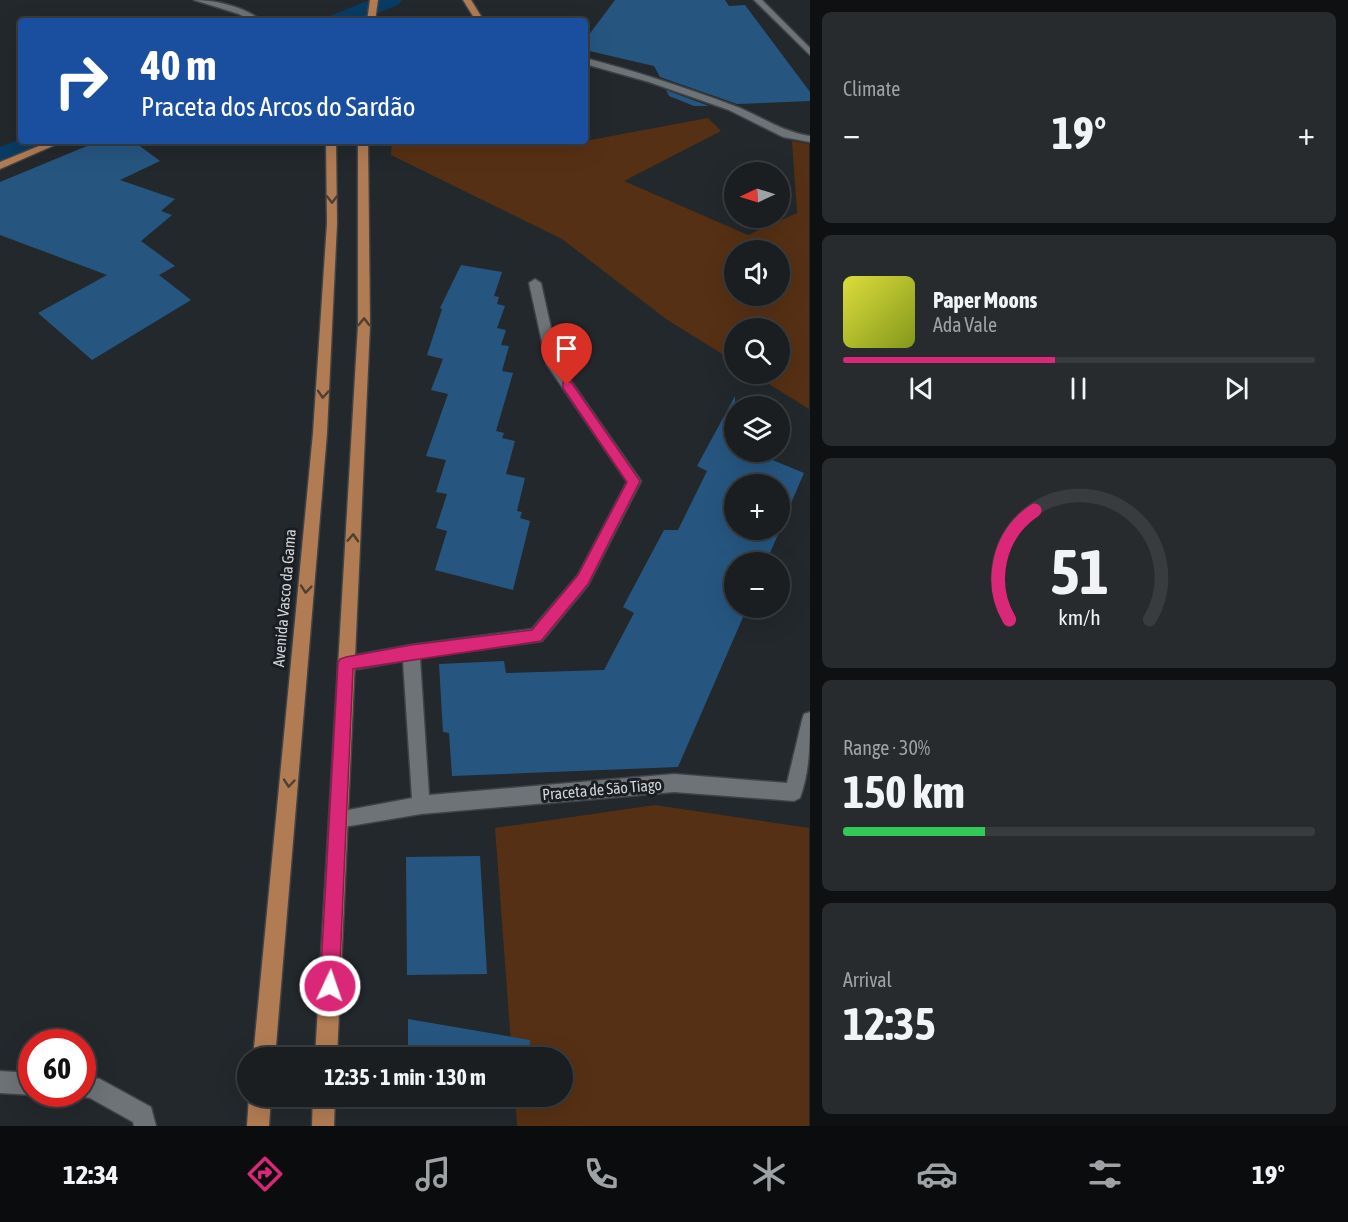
<!DOCTYPE html>
<meta charset="utf-8">
<style>
body{margin:0;font-family:"Asap Condensed",sans-serif;background:#272b2e;color:#f1f3f6;height:100vh;display:flex;flex-direction:column;font-size:22px;white-space:nowrap}
*{box-sizing:border-box;margin:0}
p{font-size:20px;color:#9fa2a5}
.icon{flex:none;width:33px;height:33px;fill:none;stroke:currentColor;stroke-width:2;stroke-linecap:round;stroke-linejoin:round}
.map{position:relative;flex:1;overflow:hidden}
.details{display:flex;flex-direction:column;gap:12px;padding:12px;background:#0e1012;width:538px}
.details>*{flex:none}
.hud{position:absolute;left:18px;top:18px;width:570px;height:126px;border-radius:6px;box-shadow:0 6px 24px #0002,0 0 0 2px #383c3f;background:#1a4fa0;color:#fff;overflow:hidden}
.needle{width:39px;rotate:266deg}
.fabs{position:absolute;left:724px;top:162px;display:grid;gap:12px}
.fabs a{display:grid;place-items:center;width:66px;height:66px;border-radius:50%;background:#1a1e21;box-shadow:0 6px 24px #0002,0 0 0 2px #383c3f;font-size:30px}
.speed{position:absolute;left:18px;top:1029px;display:flex;gap:12px;font-size:30px;font-weight:700;text-align:center}
.speed>*{display:grid;place-content:center;width:78px;height:78px;border-radius:50%;background:#1a1e21;box-shadow:0 6px 24px #0002,0 0 0 2px #383c3f;line-height:1}
.speed .limit{border:9px solid #d22;background:#fff;color:#111}
.pin{position:absolute;display:grid;place-items:center;width:51px;height:51px;color:#fff;margin:-62px -26px;border-radius:50% 50% 50% 0;rotate:-45deg;box-shadow:0 0 6px #0007}
.pin .icon{rotate:45deg}
.me{position:absolute;width:66px;margin:-33px;rotate:3deg;stroke-linejoin:round;filter:drop-shadow(0 0 4px #0008)}
.turn{display:flex;align-items:center;gap:21px;height:126px;padding:0 24px;font-size:27px}
.turn .icon{width:78px;height:78px;stroke-width:2.5}
.turn b{display:block;font-size:42px;line-height:51px}
.big{font-size:45px;font-weight:700;line-height:1.1}
.details .tile{flex:1;display:flex;flex-direction:column;justify-content:center;gap:9px;min-width:0;padding:0 21px;border-radius:9px;background:#272b2e}
.details .dial{align-items:center;gap:0}
.dial svg{height:156px;overflow:visible;fill:none;stroke:#383c3f;stroke-width:7;stroke-linecap:round;text-anchor:middle}
.dial text{fill:#f1f3f6;stroke:none}
.song{display:flex;align-items:center;gap:18px}
.cover{width:72px;height:72px;border-radius:9px;background:linear-gradient(135deg,hsl(60 70% 55%),hsl(70 70% 35%))}
.played{height:6px;border-radius:3px;background:linear-gradient(90deg,#db2777 45%,#383c3f 45%)}
.keys{display:flex;justify-content:space-around;direction:ltr}
.heat{display:flex;justify-content:space-between;align-items:center;font-size:33px;direction:ltr}
.charge{height:9px;border-radius:4px;background:linear-gradient(90deg,#34c759 30%,#383c3f 0)}
.trip{position:absolute;left:237px;top:1047px;width:336px;height:60px;border-radius:30px;background:#1a1e21;box-shadow:0 6px 24px #0002,0 0 0 2px #383c3f;font-weight:700;line-height:60px;text-align:center}
.tab-bar{display:flex;height:96px;justify-content:space-around;align-items:center;background:#0a0c0d;color:#9fa2a5}
.tab-bar .icon{width:42px;height:42px}
.tab-bar .on{color:#db2777}
.tab-bar b{font-size:27px;color:#f1f3f6}
main{display:flex;flex:1;min-height:0}
.map>svg:first-child{display:block}
.green{fill:#563014;fill-rule:evenodd}
.lines{fill:none;stroke-linecap:round;stroke-linejoin:round}
.canal{fill:#083c64;fill-rule:evenodd}
.building{fill:#265680}
.minor-casing{stroke:#404346;stroke-width:3}
.major-casing{stroke:#404346;stroke-width:3}
.minor{fill:#6e7377;fill-rule:evenodd}
.major{fill:#b17c53;fill-rule:evenodd}
.oneway{stroke:#4f3f33}
.route{fill:#db2777;stroke:#8e194d;stroke-width:1.5}
.labels{text-anchor:middle;dominant-baseline:central;stroke-width:6;stroke-linejoin:round;paint-order:stroke}
.street-label{font-size:16px;fill:#d0d3d6;stroke:#1a1e22}
</style>
<main>
<div class="map">
<svg width="810" height="1126" viewBox="0 0 810 1126">
<rect width="100%" height="100%" fill="#23282c"/>
<g class="green">
<path d="M 708,118 L 721,131 L 624,181 L 748,235 L 797,213 L 792,141 L 809,144 L 809,409 L 753,374 L 780,374 L 780,328 L 735,328 L 735,362 L 666,319 L 562,239 L 391,155 L 392,141 L 563,141 L 569,144 ZM 735,250 L 780,250 L 780,296 L 735,296 Z"/>
<polygon points="655,805 809,828 809,1126 517,1126 515,1097 562,1096 562,1058 512,1057 495,828"/>
</g>
<g class="lines">
<g class="canal">
<polygon points="370,0 402,0 398,5 359,21 326,21 330,16"/>
<polygon points="21,139 21,141 54,141 50,147 0,166 0,147"/>
</g>
</g>
<g class="building">
<polygon points="615,0 725,0 729,6 745,5 810,92 810,101 737,104 660,77 654,66 585,50 585,40"/>
<polygon points="666,90 709,106 694,106 669,96"/>
<polygon points="99,141 107,146 118,141 133,141 160,161 120,180 175,199 161,211 172,215 141,241 175,266 159,275 191,300 92,360 38,313 107,275 0,235 0,182"/>
<polygon points="461,265 502,272 494,296 499,297 497,304 505,306 497,328 506,330 501,345 509,346 502,371 513,373 496,431 504,433 502,438 515,441 506,474 525,478 517,511 522,512 520,518 530,521 513,590 435,570 447,531 436,528 447,494 436,492 446,460 426,456 448,394 431,390 443,359 427,355 442,309 440,308"/>
<polygon points="735,396 735,452 773,452 770,459 804,473 780,529 780,484 735,484 735,530 780,530 766,562 735,562 735,608 747,608 678,767 452,776 449,733 443,732 439,664 504,661 506,673 604,670 634,613 623,607 664,530 678,530 707,471 697,466"/>
<polygon points="480,856 487,974 407,975 406,857"/>
<polygon points="408,1019 530,1040 529,1058 423,1058 408,1055"/>
</g>
<g class="lines">
<defs>
<g id="minor">
<path d="M 194,0 C 216,0 245,7 262,21 L 252,21 L 239,14 Z"/>
<polygon points="754,0 762,0 810,48 810,55"/>
<path d="M 585,58 C 635,71 684,87 732,105 C 760,115 779,131 810,136 L 810,142 L 783,137 L 729,110 L 649,82 L 585,64 Z"/>
<path d="M 535,279 L 541,283 L 559,364 L 641,481 L 588,585 L 542,641 L 420,658 L 429,795 L 674,774 L 787,783 L 802,720 L 804,714 L 810,712 C 810,741 810,771 800,798 L 794,801 L 674,792 L 421,814 L 338,828 L 332,825 L 329,819 L 332,813 L 412,798 L 403,661 L 346,671 L 340,668 L 338,663 L 340,658 L 411,645 L 532,629 L 578,575 L 627,482 L 547,365 L 529,283 Z"/>
<polygon points="0,1071 32,1073 32,1094 35,1094 32,1095 0,1093"/>
<polygon points="82,1076 100,1079 151,1107 156,1126 134,1126 133,1122 90,1098 74,1095 82,1094"/>
</g>
<g id="major">
<polygon points="370,0 378,0 375,21 367,21"/>
<polygon points="463,0 471,0 484,21 476,21"/>
<polygon points="51,141 64,141 0,169 0,162"/>
<polygon points="326,141 336,141 337,223 327,433 275,1058 253,1058 313,433 327,223"/>
<polygon points="358,141 368,141 370,325 337,1058 315,1058 358,325"/>
<polygon points="249,1096 271,1096 269,1126 247,1126"/>
<polygon points="313,1096 335,1096 334,1126 312,1126"/>
</g>
</defs>
<use href="#minor" class="minor-casing"/>
<use href="#major" class="major-casing"/>
<use href="#minor" class="minor"/>
<use href="#major" class="major"/>
</g>
<defs><path id="oneway-chevron" d="M-2-3.5L2.5 0L-2 3.5" fill="none" stroke-width="1.6" stroke-linecap="round" stroke-linejoin="round" transform="scale(1.5)"/></defs>
<g class="oneway">
<use href="#oneway-chevron" transform="translate(332 199) rotate(89)"/>
<use href="#oneway-chevron" transform="translate(364 322) rotate(-89)"/>
<use href="#oneway-chevron" transform="translate(323 394) rotate(94)"/>
<use href="#oneway-chevron" transform="translate(353 538) rotate(-87)"/>
<use href="#oneway-chevron" transform="translate(306 589) rotate(95)"/>
<use href="#oneway-chevron" transform="translate(289 783) rotate(95)"/>
</g>
<polygon class="route" points="567,381 571,382 640,481 588,584 541,641 353,669 339,986 336,992 330,995 323,992 320,986 338,663 340,659 346,657 411,645 532,630 578,575 627,482 563,388 563,382"/>
<g class="labels">
<g class="street-label">
<text transform="translate(284 598) rotate(-85)">Avenida Vasco da Gama</text>
<text transform="translate(602 789) rotate(-5)">Praceta de São Tiago</text>
</g>
</g>
</svg>
<div class="fabs">
<a><svg class="needle" viewBox="-14 -14 28 28"><path d="M0-13l5 13h-10z" fill="#e53935"/><path d="M0 13l5-13h-10z" fill="#9fa2a5"/></svg></a>
<a><svg class="icon" aria-label="sound" viewBox="0 0 24 24"><path d="M4 9h4l5-4v14l-5-4H4zM17 9q2 3 0 6"/></svg></a>
<a><svg class="icon" aria-label="search" viewBox="0 0 24 24"><circle cx="10" cy="10" r="6"/><path d="M15 15l6 6"/></svg></a>
<a><svg class="icon" aria-label="layers" viewBox="0 0 24 24"><path d="M12 4l9 5-9 5-9-5zM3 14l9 5 9-5"/></svg></a>
<a>+</a>
<a>−</a>
</div>
<div class="speed"><div class="limit">60</div></div>
<div class="pin" style="left:567px;top:385px;background:#d93025"><svg class="icon" aria-label="arrive" viewBox="0 0 24 24"><path d="M6 21V4h12l-3 4 3 4H6"/></svg></div>
<svg class="me" style="left:330px;top:986px" viewBox="-20 -20 40 40"><circle r="17" fill="#db2777" stroke="#fff" stroke-width="3"/><path d="M0-11L8 9 0 5-8 9z" fill="#fff"/></svg>
<div class="trip">12:35 · 1 min · 130 m</div>
<div class="hud">
<div class="turn"><svg class="icon" aria-label="right" viewBox="0 0 24 24"><path d="M7 20v-9h11M14 6l5 5-5 5"/></svg><div><b>40 m</b>Praceta dos Arcos do Sardão</div></div>
</div>
</div>
<section class="details">
<div class="tile"><p>Climate</p>
<div class="heat"><a>−</a><b class="big">19°</b><a>+</a></div>
</div>
<div class="tile">
<div class="song"><i class="cover"></i><div><b>Paper Moons</b><p>Ada Vale</p></div></div>
<div class="played"></div>
<div class="keys"><svg class="icon" aria-label="previous" viewBox="0 0 24 24"><path d="M18 5L8 12l10 7zM5 5v14"/></svg><svg class="icon" aria-label="pause" viewBox="0 0 24 24"><path d="M8 5v14M16 5v14"/></svg><svg class="icon" aria-label="next" viewBox="0 0 24 24"><path d="M6 5l10 7-10 7zM19 5v14"/></svg></div>
</div>
<div class="tile dial"><svg viewBox="0 0 100 80">
<path d="M14 69A42 42 0 1 1 86 69"/>
<path d="M14 69A42 42 0 0 1 27 13" stroke="#db2777"/>
<text x="50" y="56" font-size="32" font-weight="700">51</text>
<text x="50" y="72" font-size="11">km/h</text>
</svg></div>
<div class="tile"><p>Range · 30%</p><b class="big">150 km</b><div class="charge"></div></div>
<div class="tile"><p>Arrival</p><b class="big">12:35</b></div>
</section>
</main>
<nav class="tab-bar">
<b>12:34</b>
<svg class="icon on" aria-label="directions" viewBox="0 0 24 24"><path d="M12 3l9 9-9 9-9-9zM9 14v-3h6M13 9l2 2-2 2"/></svg>
<svg class="icon" aria-label="music" viewBox="0 0 24 24"><path d="M9 18V5l10-2v13"/><circle cx="6" cy="18" r="3"/><circle cx="16" cy="16" r="3"/></svg>
<svg class="icon" aria-label="phone" viewBox="0 0 24 24"><path d="M5 4h4l2 5-3 2q2 4 5 5l2-3 5 2v4C11 20 4 13 5 4z"/></svg>
<svg class="icon" aria-label="climate" viewBox="0 0 24 24"><path d="M12 3v18M4 7l16 10M4 17L20 7"/></svg>
<svg class="icon" aria-label="car" viewBox="0 0 24 24"><path d="M5 17H2v-5l4-1 3-4h7l3 4 3 1v5h-3M9 17h6M6 11h13"/><circle cx="7" cy="17" r="2"/><circle cx="17" cy="17" r="2"/></svg>
<svg class="icon" aria-label="filters" viewBox="0 0 24 24"><path d="M4 7h16M4 17h16"/><circle cx="9" cy="7" r="2"/><circle cx="15" cy="17" r="2"/></svg>
<b>19°</b>
</nav>
